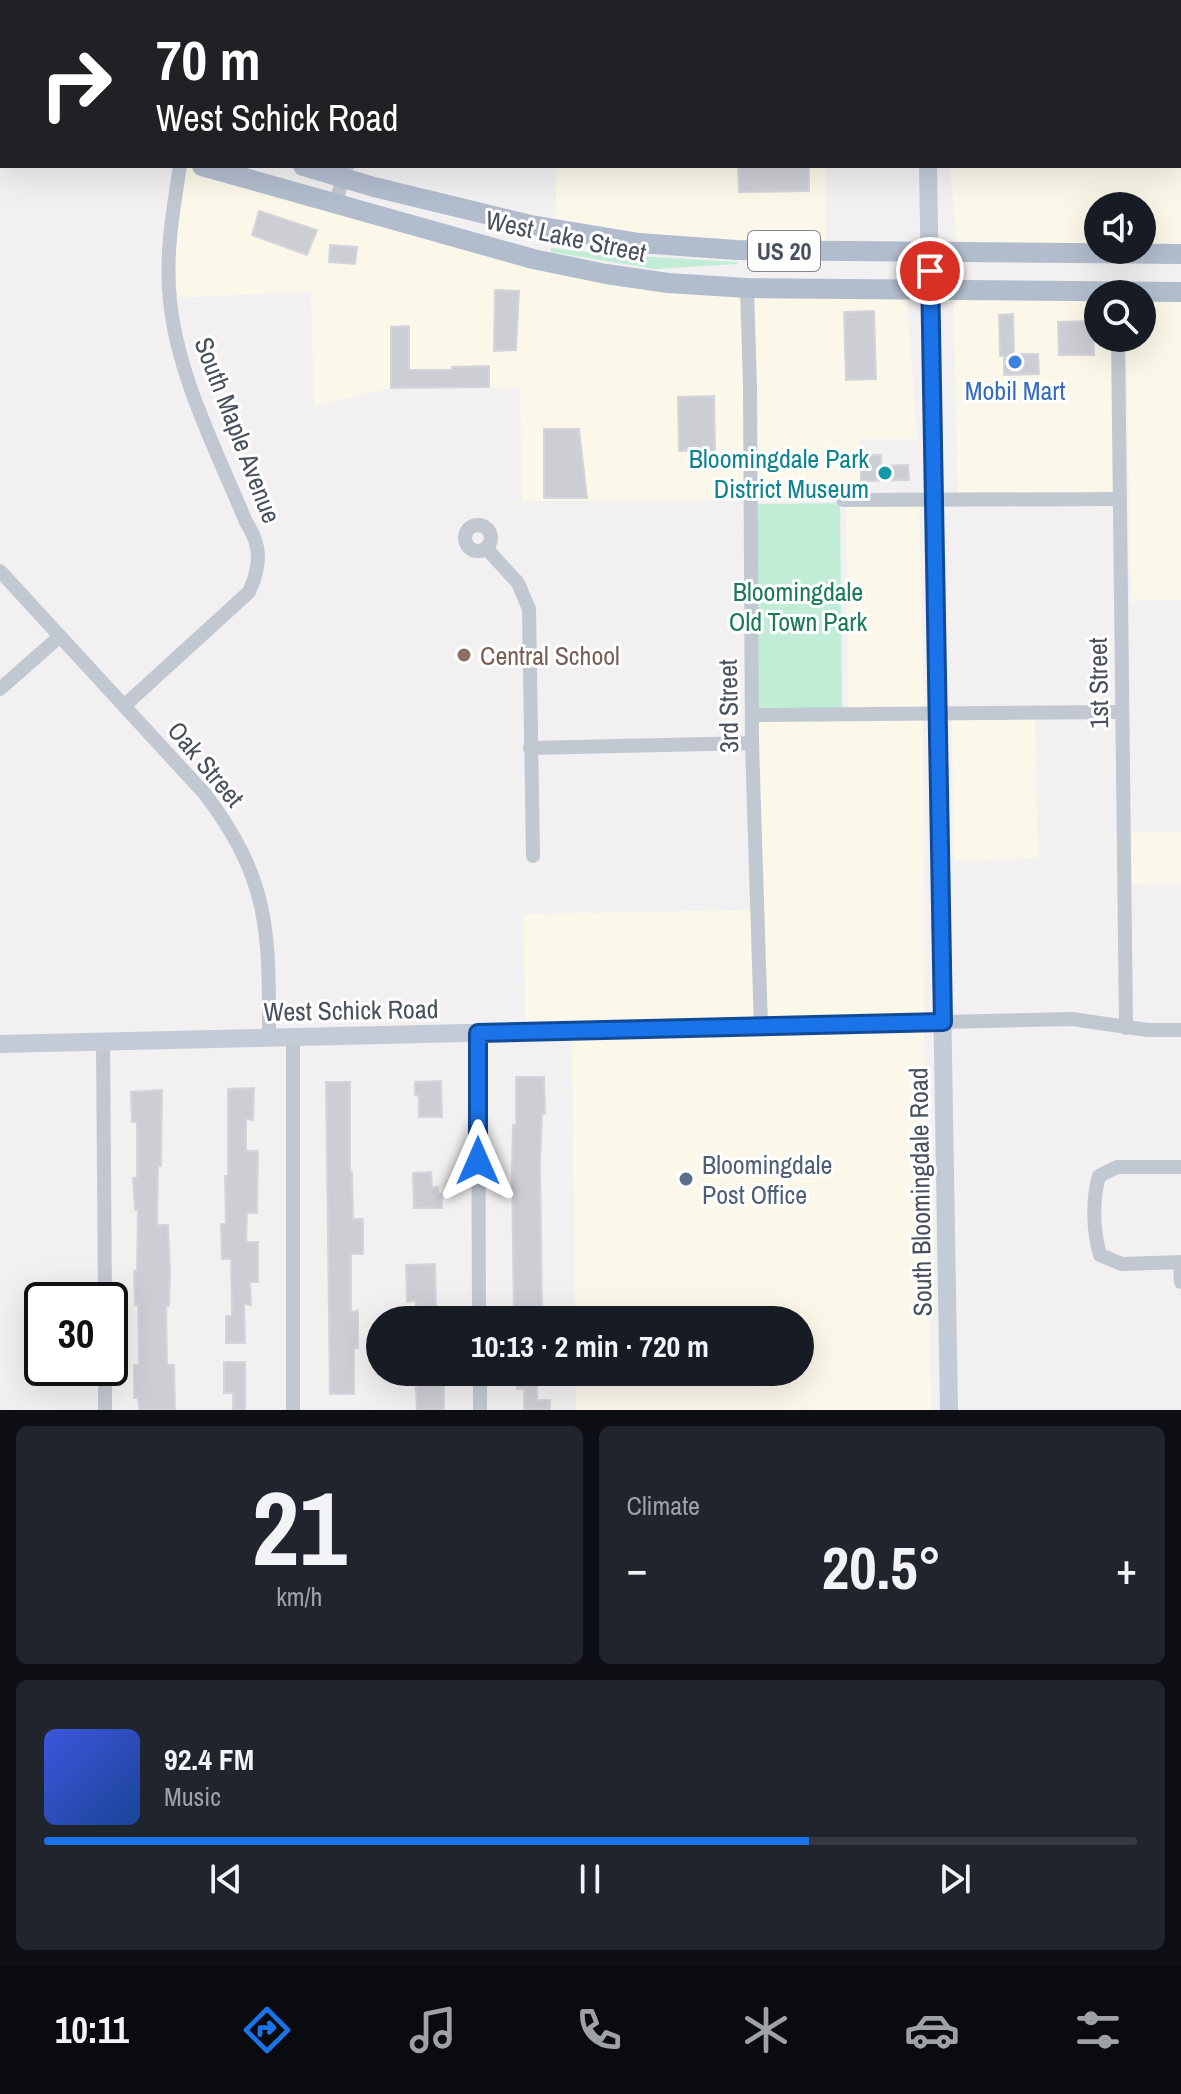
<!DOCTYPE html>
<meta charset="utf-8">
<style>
body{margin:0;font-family:"Archivo Narrow",sans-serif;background:#20242c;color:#f1f3f6;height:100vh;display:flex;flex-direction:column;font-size:30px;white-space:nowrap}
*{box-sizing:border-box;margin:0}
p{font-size:26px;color:#9ea1a6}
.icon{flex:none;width:44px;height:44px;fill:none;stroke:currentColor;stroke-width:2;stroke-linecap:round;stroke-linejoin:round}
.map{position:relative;height:1410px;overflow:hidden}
.drawer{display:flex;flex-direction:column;gap:16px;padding:16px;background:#0d0f14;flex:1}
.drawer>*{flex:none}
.top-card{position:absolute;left:0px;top:0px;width:1182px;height:168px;box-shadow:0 8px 32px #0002;background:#202124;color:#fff;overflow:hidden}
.buttons{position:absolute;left:1084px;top:192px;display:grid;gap:16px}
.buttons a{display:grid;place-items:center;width:72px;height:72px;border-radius:50%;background:#171b24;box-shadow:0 8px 32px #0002;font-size:40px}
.speed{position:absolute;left:24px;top:1282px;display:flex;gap:16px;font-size:40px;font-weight:700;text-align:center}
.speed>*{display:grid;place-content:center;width:104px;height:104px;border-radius:50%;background:#171b24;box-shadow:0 8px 32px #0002;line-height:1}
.speed .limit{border:4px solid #111;border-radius:12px;background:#fff;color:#111}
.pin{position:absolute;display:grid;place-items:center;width:68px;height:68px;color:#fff;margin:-34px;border:4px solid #fff;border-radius:50%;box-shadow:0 2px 8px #0007}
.me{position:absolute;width:88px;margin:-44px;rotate:0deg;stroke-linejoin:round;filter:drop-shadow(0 0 6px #0008)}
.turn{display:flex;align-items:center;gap:28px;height:168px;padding:0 24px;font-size:36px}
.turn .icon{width:104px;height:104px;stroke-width:2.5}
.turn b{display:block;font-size:56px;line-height:68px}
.big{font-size:60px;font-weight:700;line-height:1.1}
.drawer .tile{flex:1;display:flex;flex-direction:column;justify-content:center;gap:12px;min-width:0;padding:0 28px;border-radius:12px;background:#20242c}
.drawer .dial{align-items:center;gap:0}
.dial b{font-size:104px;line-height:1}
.song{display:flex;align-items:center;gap:24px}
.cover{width:96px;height:96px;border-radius:12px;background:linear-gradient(135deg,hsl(230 70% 55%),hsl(220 70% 35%))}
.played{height:8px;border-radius:4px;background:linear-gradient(90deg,#1a73e8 70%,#363941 70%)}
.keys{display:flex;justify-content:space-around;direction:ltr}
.heat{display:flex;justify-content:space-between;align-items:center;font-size:44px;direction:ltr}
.drawer .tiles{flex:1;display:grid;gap:16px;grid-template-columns:1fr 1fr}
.tile:last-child{grid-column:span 2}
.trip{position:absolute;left:366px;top:1306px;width:448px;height:80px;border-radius:40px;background:#171b24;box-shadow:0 8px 32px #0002;font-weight:700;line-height:80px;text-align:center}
.dock{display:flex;height:128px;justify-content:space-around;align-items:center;background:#090b0e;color:#9ea1a6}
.dock .icon{width:56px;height:56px}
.dock .selected{color:#1a73e8}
.dock b{font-size:36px;color:#f1f3f6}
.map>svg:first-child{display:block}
.commercial{fill:#fbf8ea}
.green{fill:#c1edd7}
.building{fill:#cdced4;stroke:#d4d5db;stroke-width:2}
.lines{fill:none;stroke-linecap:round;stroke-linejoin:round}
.street{stroke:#c1c8d1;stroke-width:14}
.secondary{stroke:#c3cbd7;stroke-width:18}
.primary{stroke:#b1bccd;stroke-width:20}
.route-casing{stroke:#114b97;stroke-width:20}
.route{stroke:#1a73e8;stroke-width:14}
.shop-dot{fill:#3f7fe0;stroke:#fff;stroke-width:3}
.culture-dot{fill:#0f9aa8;stroke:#fff;stroke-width:3}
.education-dot{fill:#8d6e63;stroke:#fff;stroke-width:3}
.service-dot{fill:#5c6f8a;stroke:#fff;stroke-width:3}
.labels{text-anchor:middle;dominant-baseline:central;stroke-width:6;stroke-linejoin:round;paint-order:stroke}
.shield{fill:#fff;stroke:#80858d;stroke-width:2}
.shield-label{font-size:24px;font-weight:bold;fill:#49515c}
.street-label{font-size:26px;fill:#49515c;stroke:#fff}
.shop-label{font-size:26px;fill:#366cbe;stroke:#fff}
.culture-label{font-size:26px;fill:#0d838f;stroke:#fff;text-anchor:end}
.park-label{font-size:26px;fill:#1c7a56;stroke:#fff}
.education-label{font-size:26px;fill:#785e54;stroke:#fff;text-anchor:start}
.service-label{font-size:26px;fill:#4e5e75;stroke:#fff;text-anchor:start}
</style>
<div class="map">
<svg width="1181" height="1410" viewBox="0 0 1181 1410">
<rect width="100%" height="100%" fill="#f2f0f0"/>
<g class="commercial">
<polygon points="0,0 195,0 202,2 2,2 2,65"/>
<polygon points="942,0 1181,0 1181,251 1142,250 1142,206 1098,206 1098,250 957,248 950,166 1180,166 1180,2"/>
<polygon points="184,166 452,242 747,285 746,500 522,501 520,388 386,389 314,406 311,291 174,298 171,263"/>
<polygon points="557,166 826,166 826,245 640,240 555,222"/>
<polygon points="752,284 906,288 917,439 860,439 861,499 752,499"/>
<polygon points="953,289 1098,294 1098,338 1118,338 1123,496 958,495"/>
<polygon points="1181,290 1181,599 1131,601 1126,338 1142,338 1142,294"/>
<polygon points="846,503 919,503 924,709 848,710"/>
<polygon points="923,714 925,1015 525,1029 524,914 753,910 755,717"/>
<polygon points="1035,716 1038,858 954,861 952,718"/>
<polygon points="1181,832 1181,883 1130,884 1130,833"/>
<polygon points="924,1026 931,1410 576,1410 576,1372 800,1372 800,1320 575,1320 572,1035"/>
</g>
<g class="green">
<polygon points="551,248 618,255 737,262 737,264 655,269 551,252"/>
<polygon points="840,503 842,708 756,710 752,504"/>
</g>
<g class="building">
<polygon points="738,166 809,166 809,191 739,192"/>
<polygon points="259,211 317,230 307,255 252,235"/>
<polygon points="330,245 357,247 355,264 329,262"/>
<polygon points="495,290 519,291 516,350 494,351"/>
<polygon points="874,311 876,379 846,380 844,312"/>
<polygon points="1013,314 1014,354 1038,354 1039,374 1004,375 1004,356 1000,356 999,315"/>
<polygon points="1093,321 1094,355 1059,355 1058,322"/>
<polygon points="409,326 409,370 452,370 452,367 489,366 489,387 391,388 391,327"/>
<polygon points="714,396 715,451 679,451 678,397"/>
<polygon points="544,429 579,429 587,498 544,498"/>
<polygon points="861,455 881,455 881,466 908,465 909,480 861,481"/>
<polygon points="516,1077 544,1077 545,1114 542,1114 540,1161 542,1320 514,1320 512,1168 513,1125 516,1125"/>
<polygon points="441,1081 442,1117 419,1117 419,1096 415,1095 415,1082"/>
<polygon points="326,1082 350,1082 350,1172 352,1172 353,1219 363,1219 363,1254 351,1254 351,1312 358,1311 358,1348 354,1348 354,1394 330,1394"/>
<polygon points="254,1088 253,1120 246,1119 246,1151 258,1151 257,1213 247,1213 246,1242 258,1242 258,1282 250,1282 251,1305 244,1304 245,1343 226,1343 226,1316 232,1316 231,1259 222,1259 221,1224 226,1224 225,1176 228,1176 228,1089"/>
<polygon points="162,1090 161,1166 158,1166 157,1225 168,1225 170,1271 169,1306 166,1306 167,1365 174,1365 175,1410 139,1410 138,1398 134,1398 134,1365 139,1365 138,1305 135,1305 134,1271 137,1271 138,1210 135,1210 133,1178 137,1178 137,1122 132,1122 131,1092"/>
<polygon points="431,1172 432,1187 438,1187 438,1194 442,1194 442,1208 414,1208 413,1173"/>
<polygon points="435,1264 436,1310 445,1310 445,1320 416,1320 416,1301 407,1302 406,1265"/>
<polygon points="224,1362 245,1362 245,1410 233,1410 233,1393 224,1393"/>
<polygon points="415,1372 435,1372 435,1379 444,1379 444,1410 417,1410"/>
<polygon points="517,1372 537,1372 537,1400 550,1400 550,1410 524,1410 524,1389 517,1389"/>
</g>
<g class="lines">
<g class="street">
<polyline points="400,2 400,0"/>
<polyline points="335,204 347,166"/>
<polyline points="747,288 750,386 752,743 761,1027"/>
<polyline points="1118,338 1126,1028"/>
<polyline points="843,500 1120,499"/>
<circle cx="478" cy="538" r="13"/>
<polyline points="486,548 518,583 529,609 533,856"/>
<path d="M 0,571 L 205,794 C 271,881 269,934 269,1038"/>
<polyline points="0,689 59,637"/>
<path d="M 124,706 L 249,592 C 261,566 262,546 246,522 C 217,451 178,378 170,301 C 165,255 173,211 180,166"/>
<polyline points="752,715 1122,712"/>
<polyline points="530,748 752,743"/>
<polyline points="943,1022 1072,1019 1148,1030 1181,1030"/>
<polyline points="478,1033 479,1320"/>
<polyline points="103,1042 105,1300"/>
<path d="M 1181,1167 L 1117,1167 L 1099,1176 C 1092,1201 1093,1230 1100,1255 L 1122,1264 L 1181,1262"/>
<polyline points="1180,1262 1181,1282"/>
<polyline points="105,1368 105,1410"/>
<polyline points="480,1372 480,1410"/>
<polyline points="293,1410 293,1038"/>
</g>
<g class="secondary">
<polyline points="926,0 926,2"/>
<polyline points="928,166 949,1410"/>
<polyline points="0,1044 943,1022"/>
</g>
<g class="primary">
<polyline points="0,68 2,68"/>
<polyline points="0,109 2,109"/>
<polyline points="202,166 533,259 606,274 668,283 747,288 1181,292"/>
<polyline points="303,166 374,187 531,225 639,243 736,250 1181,254"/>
</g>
</g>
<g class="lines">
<defs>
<polyline id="route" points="478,1161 478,1033 943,1022 930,271"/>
</defs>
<use href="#route" class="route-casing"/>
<use href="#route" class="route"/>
</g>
<circle class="shop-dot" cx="1015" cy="362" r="8"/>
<circle class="culture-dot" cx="885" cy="473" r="8"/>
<circle class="education-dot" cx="464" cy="655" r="8"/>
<circle class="service-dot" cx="686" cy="1179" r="8"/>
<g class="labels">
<rect class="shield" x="748" y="231" width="72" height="40" rx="6"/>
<g class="shield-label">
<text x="784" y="251">US 20</text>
</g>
<g class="street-label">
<text transform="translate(566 236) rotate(12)">West Lake Street</text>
<text transform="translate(238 430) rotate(69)">South Maple Avenue</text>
<text transform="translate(1098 683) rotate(-91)">1st Street</text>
<text transform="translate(728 706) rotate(-91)">3rd Street</text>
<text transform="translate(206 764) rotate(50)">Oak Street</text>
<text transform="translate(351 1010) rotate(-1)">West Schick Road</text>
<text transform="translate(920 1192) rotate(-91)">South Bloomingdale Road</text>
</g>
<g class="shop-label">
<text x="1015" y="390">Mobil Mart</text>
</g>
<g class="culture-label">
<text x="869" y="458">Bloomingdale Park<tspan x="869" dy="30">District Museum</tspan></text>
</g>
<g class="park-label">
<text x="798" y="591">Bloomingdale<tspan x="798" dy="30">Old Town Park</tspan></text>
</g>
<g class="education-label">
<text x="480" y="655">Central School</text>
</g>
<g class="service-label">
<text x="702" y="1164">Bloomingdale<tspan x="702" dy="30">Post Office</tspan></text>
</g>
</g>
</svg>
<div class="buttons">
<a><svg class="icon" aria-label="sound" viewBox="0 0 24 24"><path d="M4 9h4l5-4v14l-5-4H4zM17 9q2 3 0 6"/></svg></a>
<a><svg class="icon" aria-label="search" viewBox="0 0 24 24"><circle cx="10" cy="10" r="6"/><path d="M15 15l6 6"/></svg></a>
</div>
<div class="speed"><div class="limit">30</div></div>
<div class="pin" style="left:930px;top:271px;background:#d93025"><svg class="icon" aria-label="arrive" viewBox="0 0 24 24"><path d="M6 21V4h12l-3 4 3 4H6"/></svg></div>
<svg class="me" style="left:478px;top:1161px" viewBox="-20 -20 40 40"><path d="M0-17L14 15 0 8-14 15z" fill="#1a73e8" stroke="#fff" stroke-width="4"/></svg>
<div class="trip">10:13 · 2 min · 720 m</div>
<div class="top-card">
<div class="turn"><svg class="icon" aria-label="right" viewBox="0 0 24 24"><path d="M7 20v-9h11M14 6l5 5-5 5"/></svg><div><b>70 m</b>West Schick Road</div></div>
</div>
</div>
<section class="drawer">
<div class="tiles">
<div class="tile dial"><b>21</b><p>km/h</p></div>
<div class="tile"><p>Climate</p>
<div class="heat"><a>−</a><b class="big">20.5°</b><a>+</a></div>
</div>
<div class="tile">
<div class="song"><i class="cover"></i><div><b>92.4 FM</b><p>Music</p></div></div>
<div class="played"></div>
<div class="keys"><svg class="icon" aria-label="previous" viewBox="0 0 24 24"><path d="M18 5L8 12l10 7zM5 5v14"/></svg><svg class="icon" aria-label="pause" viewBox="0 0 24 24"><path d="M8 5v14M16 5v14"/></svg><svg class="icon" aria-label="next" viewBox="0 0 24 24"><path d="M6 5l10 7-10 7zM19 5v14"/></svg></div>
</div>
</div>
</section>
<nav class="dock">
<b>10:11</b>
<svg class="icon selected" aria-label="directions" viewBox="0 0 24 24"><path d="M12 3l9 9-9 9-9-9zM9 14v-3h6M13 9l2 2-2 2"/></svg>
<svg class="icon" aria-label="music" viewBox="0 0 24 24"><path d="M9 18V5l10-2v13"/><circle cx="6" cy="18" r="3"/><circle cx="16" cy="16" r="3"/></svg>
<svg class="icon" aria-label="phone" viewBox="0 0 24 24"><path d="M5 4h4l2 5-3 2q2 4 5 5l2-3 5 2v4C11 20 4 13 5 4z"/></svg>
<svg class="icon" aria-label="climate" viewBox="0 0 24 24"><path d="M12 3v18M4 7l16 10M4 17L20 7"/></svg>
<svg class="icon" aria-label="car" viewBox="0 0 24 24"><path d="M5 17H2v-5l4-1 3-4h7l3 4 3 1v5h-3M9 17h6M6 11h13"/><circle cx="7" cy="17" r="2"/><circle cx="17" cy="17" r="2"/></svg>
<svg class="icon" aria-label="filters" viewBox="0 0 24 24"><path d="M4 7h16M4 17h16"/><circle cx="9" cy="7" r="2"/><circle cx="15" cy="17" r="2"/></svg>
</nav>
